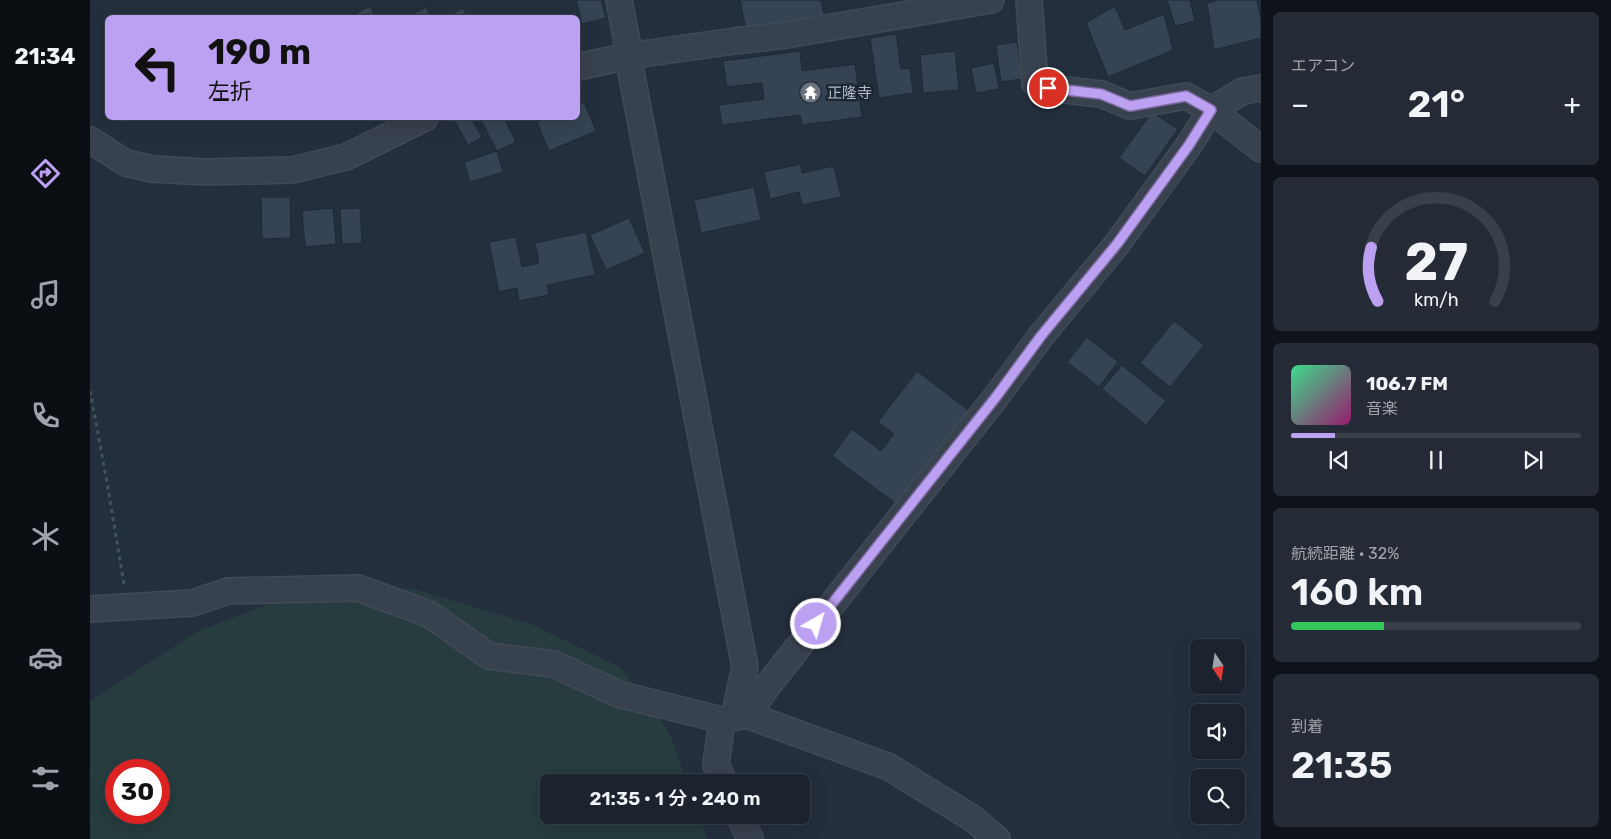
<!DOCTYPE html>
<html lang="ja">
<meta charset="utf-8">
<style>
body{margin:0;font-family:Rubik,"Noto Sans JP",sans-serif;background:#242b36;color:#f1f3f6;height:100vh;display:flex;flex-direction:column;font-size:19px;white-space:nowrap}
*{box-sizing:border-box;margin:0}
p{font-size:16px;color:#a0a4aa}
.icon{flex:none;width:28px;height:28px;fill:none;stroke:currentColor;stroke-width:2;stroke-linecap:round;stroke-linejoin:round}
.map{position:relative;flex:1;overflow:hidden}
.details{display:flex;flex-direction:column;gap:12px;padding:12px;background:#0f1319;width:350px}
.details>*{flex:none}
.top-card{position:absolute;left:15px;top:15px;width:475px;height:105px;border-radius:8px;box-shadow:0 5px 20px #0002,0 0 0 1px #39404a;background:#bca0f2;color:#111;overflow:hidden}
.needle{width:32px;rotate:167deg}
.fabs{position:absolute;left:1100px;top:639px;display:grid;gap:10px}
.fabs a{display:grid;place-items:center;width:55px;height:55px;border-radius:8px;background:#1b232e;box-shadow:0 5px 20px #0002,0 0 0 1px #39404a;font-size:25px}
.speed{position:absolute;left:15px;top:759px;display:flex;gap:10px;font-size:25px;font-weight:700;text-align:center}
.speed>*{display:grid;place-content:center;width:65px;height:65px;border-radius:50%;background:#1b232e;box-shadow:0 5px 20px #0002,0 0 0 1px #39404a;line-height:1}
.speed .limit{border:8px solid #d22;background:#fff;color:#111}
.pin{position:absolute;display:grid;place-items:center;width:42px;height:42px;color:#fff;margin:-21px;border:2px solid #fff;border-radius:50%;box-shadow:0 1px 5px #0007}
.me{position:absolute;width:55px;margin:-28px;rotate:38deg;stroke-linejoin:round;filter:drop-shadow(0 0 4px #0008)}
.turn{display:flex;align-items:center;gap:18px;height:105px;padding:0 20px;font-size:22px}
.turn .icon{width:65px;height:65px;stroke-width:2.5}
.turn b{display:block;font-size:35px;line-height:42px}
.big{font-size:38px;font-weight:600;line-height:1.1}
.details .card{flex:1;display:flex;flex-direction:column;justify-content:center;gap:8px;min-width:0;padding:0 18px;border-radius:8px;background:#242b36}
.details .dial{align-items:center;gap:0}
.dial svg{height:130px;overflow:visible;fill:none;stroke:#39404a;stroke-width:7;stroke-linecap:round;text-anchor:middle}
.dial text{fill:#f1f3f6;stroke:none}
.song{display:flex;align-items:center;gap:15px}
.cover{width:60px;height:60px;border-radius:8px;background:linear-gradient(135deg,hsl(150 70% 55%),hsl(320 70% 35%))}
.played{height:5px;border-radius:2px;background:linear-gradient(90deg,#bca0f2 15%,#39404a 15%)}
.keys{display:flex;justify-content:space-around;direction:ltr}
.heat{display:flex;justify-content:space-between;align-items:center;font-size:28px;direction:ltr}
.charge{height:8px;border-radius:4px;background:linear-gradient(90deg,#34c759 32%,#39404a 0)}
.trip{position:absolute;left:450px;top:774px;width:270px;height:50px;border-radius:8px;background:#1b232e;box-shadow:0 5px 20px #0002,0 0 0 1px #39404a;font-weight:600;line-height:50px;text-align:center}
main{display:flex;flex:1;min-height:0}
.tabs{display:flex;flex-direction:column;width:90px;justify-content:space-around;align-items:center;background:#0b0e12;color:#a0a4aa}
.tabs .icon{width:35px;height:35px}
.tabs .on{color:#bca0f2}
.tabs b{font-size:22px;color:#f1f3f6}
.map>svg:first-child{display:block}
.green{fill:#263c3f;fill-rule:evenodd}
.building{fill:#364354;stroke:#1f2835}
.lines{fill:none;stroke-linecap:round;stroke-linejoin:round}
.minor-casing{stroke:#414a57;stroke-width:28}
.path{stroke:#3f5557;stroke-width:3;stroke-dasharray:4 4;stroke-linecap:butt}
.minor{stroke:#38414e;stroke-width:25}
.route-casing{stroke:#7a689d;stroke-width:12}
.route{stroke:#bca0f2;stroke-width:9}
.labels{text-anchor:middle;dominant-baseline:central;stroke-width:5;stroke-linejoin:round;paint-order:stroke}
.poi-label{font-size:15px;fill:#b4bcc9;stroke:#1d2633;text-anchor:start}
</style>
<main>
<nav class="tabs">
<b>21:34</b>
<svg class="icon on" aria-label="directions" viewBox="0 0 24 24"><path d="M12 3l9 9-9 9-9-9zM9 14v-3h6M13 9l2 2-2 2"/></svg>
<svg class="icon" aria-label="music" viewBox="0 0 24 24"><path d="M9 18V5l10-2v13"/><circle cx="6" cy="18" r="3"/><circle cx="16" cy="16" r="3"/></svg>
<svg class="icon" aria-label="phone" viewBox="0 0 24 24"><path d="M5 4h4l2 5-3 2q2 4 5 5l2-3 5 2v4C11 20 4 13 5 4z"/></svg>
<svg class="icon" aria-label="climate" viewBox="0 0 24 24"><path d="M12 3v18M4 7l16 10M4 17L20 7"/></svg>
<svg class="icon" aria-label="car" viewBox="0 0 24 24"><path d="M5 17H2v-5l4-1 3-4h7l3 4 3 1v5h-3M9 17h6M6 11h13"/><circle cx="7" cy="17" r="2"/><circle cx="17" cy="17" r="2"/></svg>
<svg class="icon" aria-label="filters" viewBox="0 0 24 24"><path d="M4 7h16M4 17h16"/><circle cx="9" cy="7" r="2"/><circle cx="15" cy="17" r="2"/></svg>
</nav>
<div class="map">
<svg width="1171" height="839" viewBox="0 0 1171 839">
<rect width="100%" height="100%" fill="#242f3e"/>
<path class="green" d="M 320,588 L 441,624 L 530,667 L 579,732 L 597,782 L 459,782 L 459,815 L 609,815 L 617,839 L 0,839 L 0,701 L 110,630 L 201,596 ZM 26,770 L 69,770 L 69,812 L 26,812 Z"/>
<g class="building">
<polygon points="486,0 511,0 516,18 492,24"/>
<polygon points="650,0 731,0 734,15 656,30"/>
<polygon points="1077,0 1100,0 1105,21 1085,26"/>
<polygon points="1128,0 1167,0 1171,20 1171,38 1124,50 1117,3"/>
<polygon points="280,6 286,18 257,18"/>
<polygon points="1025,6 1035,30 1074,14 1083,50 1018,77 996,23"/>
<polygon points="336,7 341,18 315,18"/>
<polygon points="373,8 378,18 354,18"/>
<polygon points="806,34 811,69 820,68 823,93 789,98 780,38"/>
<polygon points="927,42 932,79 911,82 906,45"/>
<polygon points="710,51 712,71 765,64 772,117 712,125 710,115 632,125 629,105 674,99 672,83 637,87 633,61"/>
<polygon points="865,51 869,90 833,93 830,55"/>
<polygon points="904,63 909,89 886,93 881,68"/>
<polygon points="494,102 506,131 459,151 447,122 458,118 488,118 488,105"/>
<polygon points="1062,112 1088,129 1055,176 1029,158"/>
<polygon points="363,118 381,118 392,137 378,145"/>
<polygon points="390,118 414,118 426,142 407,151"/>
<polygon points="407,151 413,172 380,182 374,162"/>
<polygon points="711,164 712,173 744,166 751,197 712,205 709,192 680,199 674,172"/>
<polygon points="664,187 671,220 611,233 604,200"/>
<polygon points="171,197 200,197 201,238 172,239"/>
<polygon points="243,208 246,244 215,247 212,211"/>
<polygon points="270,208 272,243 252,244 250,209"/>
<polygon points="539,218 555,253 516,270 500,235"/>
<polygon points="496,232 505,275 457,285 459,295 429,301 427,288 409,292 399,242 426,237 432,267 449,263 445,243"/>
<polygon points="1084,321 1114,345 1080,387 1050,363"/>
<polygon points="997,337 1028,362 1009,387 977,362"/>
<polygon points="1032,365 1076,401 1056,425 1012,389"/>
<polygon points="827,371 881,412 809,506 742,456 762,429 791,451 804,434 788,422"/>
</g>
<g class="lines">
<defs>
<g id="minor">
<polyline points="529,0 537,42 538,56 655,667 647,704 657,715 799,767 882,818 907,839"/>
<polyline points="939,0 945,83 958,88 1011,94 1040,106 1096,96 1121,110 1171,149"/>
<polyline points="488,67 538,56 645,41 696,35 901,0"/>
<polyline points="0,140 36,163 62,169 116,172 202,170 256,157 335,118"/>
<polyline points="0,609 102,603 138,591 268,588 339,614 399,656 464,664 528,694 632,720 657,715 679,684 906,397 951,336 1027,244 1099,145 1121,110 1153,91 1171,88"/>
<polyline points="632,720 626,765 634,782"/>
<polyline points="649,815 660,839"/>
</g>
</defs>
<use href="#minor" class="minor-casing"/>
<polyline class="path" points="0,391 18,488 34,585"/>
<use href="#minor" class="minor"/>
</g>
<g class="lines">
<defs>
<polyline id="route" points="726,624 906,397 951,336 1027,244 1099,145 1121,110 1096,96 1040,106 1011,94 958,88"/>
</defs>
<use href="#route" class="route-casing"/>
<use href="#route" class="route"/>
</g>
<defs>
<symbol id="temple-disc" viewBox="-11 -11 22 22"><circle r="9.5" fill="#6b7280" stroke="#1d2633"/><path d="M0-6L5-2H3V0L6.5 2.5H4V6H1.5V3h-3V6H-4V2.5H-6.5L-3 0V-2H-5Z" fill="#fff"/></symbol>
</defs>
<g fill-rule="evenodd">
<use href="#temple-disc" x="708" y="80" width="25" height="25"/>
</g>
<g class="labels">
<g class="poi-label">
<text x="737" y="93">正隆寺</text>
</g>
</g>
</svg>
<div class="fabs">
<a><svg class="needle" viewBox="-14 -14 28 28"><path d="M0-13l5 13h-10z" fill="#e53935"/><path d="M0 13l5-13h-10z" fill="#a0a4aa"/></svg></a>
<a><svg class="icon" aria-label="sound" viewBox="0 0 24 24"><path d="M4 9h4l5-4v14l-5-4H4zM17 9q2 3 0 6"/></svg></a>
<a><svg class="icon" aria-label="search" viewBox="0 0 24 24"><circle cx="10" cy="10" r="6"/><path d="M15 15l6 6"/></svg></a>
</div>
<div class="speed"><div class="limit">30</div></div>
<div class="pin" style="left:958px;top:88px;background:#d93025"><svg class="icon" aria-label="arrive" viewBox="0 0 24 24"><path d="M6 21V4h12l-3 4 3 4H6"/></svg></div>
<svg class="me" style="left:726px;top:624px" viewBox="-20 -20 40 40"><circle r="17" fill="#bca0f2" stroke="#fff" stroke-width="3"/><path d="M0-11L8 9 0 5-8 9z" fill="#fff"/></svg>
<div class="trip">21:35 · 1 分 · 240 m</div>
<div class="top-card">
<div class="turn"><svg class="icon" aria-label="left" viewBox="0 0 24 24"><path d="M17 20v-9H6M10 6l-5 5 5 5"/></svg><div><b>190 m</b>左折</div></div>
</div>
</div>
<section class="details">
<div class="card"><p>エアコン</p>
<div class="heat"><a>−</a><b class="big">21°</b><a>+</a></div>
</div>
<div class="card dial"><svg viewBox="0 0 100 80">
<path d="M14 69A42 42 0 1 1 86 69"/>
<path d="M14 69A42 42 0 0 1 10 36" stroke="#bca0f2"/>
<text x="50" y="56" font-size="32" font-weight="700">27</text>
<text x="50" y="72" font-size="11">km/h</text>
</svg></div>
<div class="card">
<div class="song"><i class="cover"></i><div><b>106.7 FM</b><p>音楽</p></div></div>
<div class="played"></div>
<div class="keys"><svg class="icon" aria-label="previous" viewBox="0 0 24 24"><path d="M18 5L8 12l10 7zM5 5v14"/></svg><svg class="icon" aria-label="pause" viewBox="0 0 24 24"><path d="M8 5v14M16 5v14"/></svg><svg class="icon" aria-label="next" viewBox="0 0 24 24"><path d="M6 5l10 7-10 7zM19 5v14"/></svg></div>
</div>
<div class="card"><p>航続距離 · 32%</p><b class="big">160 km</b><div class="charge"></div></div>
<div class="card"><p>到着</p><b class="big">21:35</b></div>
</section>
</main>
